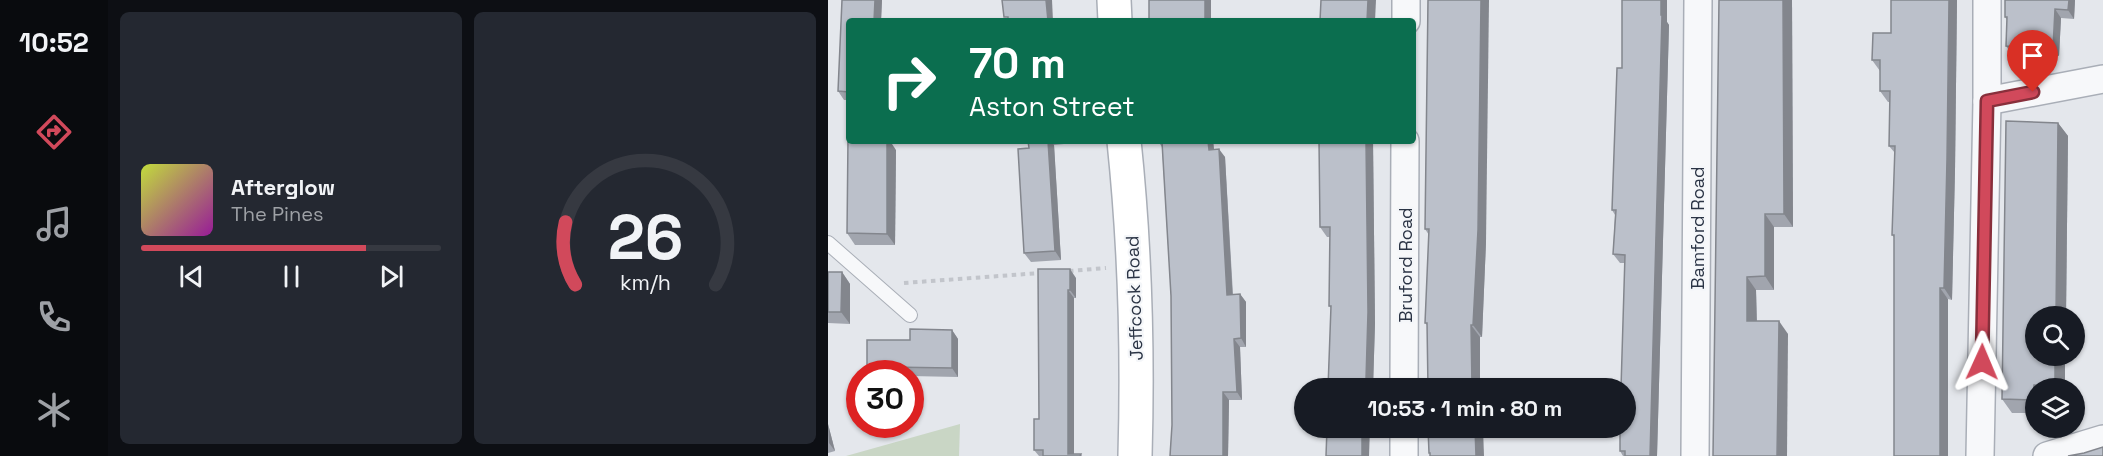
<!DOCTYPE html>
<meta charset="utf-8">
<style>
body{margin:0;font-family:"Space Grotesk",sans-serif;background:#242831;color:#f1f3f6;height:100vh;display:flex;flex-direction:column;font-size:22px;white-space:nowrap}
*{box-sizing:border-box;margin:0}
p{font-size:20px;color:#9ea1a6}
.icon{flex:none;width:33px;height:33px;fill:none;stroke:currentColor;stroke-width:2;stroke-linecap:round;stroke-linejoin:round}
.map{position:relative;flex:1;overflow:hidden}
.drawer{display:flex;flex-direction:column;gap:12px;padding:12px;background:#0d0f14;width:720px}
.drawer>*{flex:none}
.top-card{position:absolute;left:18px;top:18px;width:570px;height:126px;border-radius:6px;box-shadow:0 2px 4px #0004;background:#0b6e4f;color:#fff;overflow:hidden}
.buttons{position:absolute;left:1197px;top:306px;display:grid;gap:12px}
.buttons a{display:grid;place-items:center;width:60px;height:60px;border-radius:50%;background:#171b24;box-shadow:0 2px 4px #0004;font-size:30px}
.speed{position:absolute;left:18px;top:360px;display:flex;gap:12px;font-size:30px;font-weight:700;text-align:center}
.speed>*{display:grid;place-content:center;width:78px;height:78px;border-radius:50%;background:#171b24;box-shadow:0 2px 4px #0004;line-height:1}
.speed .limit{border:9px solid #d22;background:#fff;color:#111}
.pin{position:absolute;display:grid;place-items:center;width:51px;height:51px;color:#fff;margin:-62px -26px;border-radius:50% 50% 50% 0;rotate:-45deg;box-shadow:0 0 6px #0007}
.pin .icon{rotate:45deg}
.me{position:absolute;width:66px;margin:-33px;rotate:1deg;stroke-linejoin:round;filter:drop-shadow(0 0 4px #0008)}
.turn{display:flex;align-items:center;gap:21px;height:126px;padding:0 24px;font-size:27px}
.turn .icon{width:78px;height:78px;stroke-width:2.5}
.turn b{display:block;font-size:42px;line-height:51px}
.drawer .widget{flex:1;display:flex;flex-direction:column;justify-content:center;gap:9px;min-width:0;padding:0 21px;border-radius:9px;background:#242831}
.drawer .dial{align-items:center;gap:0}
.dial svg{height:156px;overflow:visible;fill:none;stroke:#363941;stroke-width:7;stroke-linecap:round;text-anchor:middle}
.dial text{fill:#f1f3f6;stroke:none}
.song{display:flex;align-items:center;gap:18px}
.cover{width:72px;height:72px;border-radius:9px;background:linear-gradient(135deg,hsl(70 70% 55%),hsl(300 70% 35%))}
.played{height:6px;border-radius:3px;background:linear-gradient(90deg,#d1495b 75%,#363941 75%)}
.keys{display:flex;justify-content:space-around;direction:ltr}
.drawer .tiles{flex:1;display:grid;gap:12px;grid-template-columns:repeat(2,1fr)}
.trip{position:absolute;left:466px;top:378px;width:342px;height:60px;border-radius:30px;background:#171b24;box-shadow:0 2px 4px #0004;font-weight:600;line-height:60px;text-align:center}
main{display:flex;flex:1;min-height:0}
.tabs{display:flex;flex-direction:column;width:108px;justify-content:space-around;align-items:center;background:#090b0e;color:#9ea1a6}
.tabs .icon{width:42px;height:42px}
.tabs .active{color:#d1495b}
.tabs b{font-size:27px;color:#f1f3f6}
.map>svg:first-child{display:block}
.green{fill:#c9d6c5}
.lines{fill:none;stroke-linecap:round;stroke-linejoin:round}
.lane-casing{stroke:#a9aeb7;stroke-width:16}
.street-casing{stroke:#a9aeb7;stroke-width:30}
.secondary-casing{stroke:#a9aeb7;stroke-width:36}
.path{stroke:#c2c5cb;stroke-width:4;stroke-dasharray:4.5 4.5;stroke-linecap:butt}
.lane{stroke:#f7f8fa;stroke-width:14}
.street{stroke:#f7f8fa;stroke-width:27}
.secondary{stroke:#fff;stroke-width:33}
.wall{fill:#a1a5ae}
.shaded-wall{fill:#83868d}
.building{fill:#bbc0ca;stroke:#83868d;stroke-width:1.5}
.route-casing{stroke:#882f3b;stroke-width:15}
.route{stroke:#d1495b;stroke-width:10}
.labels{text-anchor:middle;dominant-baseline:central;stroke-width:4.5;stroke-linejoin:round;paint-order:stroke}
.street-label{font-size:18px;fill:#2b3445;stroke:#f4f6f9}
</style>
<main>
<nav class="tabs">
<b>10:52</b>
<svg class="icon active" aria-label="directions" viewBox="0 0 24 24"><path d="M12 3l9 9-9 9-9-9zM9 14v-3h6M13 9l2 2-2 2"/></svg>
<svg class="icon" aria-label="music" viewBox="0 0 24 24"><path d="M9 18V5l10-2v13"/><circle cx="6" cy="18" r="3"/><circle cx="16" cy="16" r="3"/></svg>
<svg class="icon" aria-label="phone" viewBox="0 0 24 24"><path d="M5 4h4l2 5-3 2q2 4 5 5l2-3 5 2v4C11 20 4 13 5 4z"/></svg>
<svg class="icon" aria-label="climate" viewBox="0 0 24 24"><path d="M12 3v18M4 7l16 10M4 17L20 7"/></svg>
</nav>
<section class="drawer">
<div class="tiles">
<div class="widget">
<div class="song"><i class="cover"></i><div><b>Afterglow</b><p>The Pines</p></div></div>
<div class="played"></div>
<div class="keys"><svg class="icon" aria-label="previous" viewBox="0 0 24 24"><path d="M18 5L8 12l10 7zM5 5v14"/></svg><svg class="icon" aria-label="pause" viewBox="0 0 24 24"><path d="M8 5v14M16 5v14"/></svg><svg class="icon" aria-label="next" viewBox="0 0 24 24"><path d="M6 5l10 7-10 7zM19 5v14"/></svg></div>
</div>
<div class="widget dial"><svg viewBox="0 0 100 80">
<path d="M14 69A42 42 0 1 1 86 69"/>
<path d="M14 69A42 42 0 0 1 9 37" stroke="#d1495b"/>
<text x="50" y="56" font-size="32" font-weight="700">26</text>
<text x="50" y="72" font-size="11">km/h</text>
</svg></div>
</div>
</section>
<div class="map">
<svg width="1275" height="456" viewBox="0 0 1275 456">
<rect width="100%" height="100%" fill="#e4e7ec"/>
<polygon class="green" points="132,424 131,456 18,456"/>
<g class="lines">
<defs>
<polyline id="lane" points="0,243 82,315"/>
<g id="street">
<polyline points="578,21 578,0"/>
<polyline points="1159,101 1275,79"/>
<polyline points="576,388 577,141"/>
<polyline points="576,456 576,428"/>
<polyline points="867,456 870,0"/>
<polyline points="1152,456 1159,101 1159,0"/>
<polyline points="1219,456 1275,439"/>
</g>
<g id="secondary">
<polyline points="286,0 287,21"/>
<path d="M 296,141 C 307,246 310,351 307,456"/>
</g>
</defs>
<use href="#lane" class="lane-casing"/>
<use href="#street" class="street-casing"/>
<use href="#secondary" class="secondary-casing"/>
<g class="path">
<polyline points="241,271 278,268"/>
<polyline points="76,283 212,273"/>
</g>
<use href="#lane" class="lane"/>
<use href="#street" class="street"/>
<use href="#secondary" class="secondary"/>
</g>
<g class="wall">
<polygon points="14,0 54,0 53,21 21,21 21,100 16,100 10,91"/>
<polygon points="600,0 658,242 654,337 652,337 652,388 600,388 599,325 597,323 601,235 597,229"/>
<polygon points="891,0 964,0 965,227 946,227 946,290 928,290 929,321 960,334 885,456"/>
<polygon points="1063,0 1129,0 1127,170 1124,300 1120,299 1064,235 1067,153 1061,146 1062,102 1060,102 1052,91 1052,71 1044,60 1063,33"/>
<polygon points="1247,0 1246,19 1233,18 1231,56 1184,55 1178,46 1179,20 1177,17"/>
<polygon points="839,22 841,25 829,456 795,456 792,451 797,263 792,263 785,254 787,215 784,210 794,68"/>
<polygon points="1230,123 1240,136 1238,316 1208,316 1208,356 1237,356 1237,388 1208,388 1208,413 1184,413 1174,399"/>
<polygon points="200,141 236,141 236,144 226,145 233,260 203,262 196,253 201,148"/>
<polygon points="330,141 385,141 386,149 397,157 405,294 412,294 418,302 418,347 412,347 414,400 401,400 400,456 342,456 344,425 343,296 334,147"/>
<polygon points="491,141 545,141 547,323 545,388 500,388 503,308 501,306 502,237 499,237 492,227"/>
<polygon points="68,150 67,245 27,245 19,233"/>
<polygon points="210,269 248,278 248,298 246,298 246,454 253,454 254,456 211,456 206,450 211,419"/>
<polygon points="0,272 14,272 22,284 22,324 0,323"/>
<polygon points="124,330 130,339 130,377 82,376 82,374 39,374 82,340"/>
<polygon points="0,424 7,451 0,453"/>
</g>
<g class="shaded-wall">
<polygon points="47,0 54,0 53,21 46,21"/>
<polygon points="218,0 224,0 225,21 220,21"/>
<rect x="377" y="0" width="6" height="21"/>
<polygon points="540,0 548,0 547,21 539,21"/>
<polygon points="653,0 661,0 658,242 654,337 645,325"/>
<polygon points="833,0 839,0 839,22 841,25 829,456 822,456"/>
<polygon points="955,0 964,0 965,227 956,214"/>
<polygon points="1121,0 1129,0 1127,170 1124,300 1116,288"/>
<polygon points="1241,0 1247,0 1246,19 1240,10"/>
<polygon points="1227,9 1233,18 1231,56 1225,48"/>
<polygon points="1230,123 1240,136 1238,316 1228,316"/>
<polygon points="59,141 62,141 68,150 67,245 59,234"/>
<polygon points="220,141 223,141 226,145 233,260 227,251"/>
<polygon points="380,141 385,141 387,158 381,150"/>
<polygon points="538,141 545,141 547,323 545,388 544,388 538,379"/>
<polygon points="391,149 397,157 405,303 399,295"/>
<polygon points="937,214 946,227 946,290 937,276"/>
<polygon points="242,269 248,278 248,298 242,290"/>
<polygon points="14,272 22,284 22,324 13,312"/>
<polygon points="919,277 928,290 929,334 919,321"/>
<polygon points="1112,288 1120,299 1120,456 1112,456"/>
<polygon points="240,290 246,298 246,456 240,454"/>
<polygon points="412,294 418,302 418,347 413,338"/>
<polygon points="951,321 960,334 959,456 949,456"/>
<polygon points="643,325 652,337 652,388 644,388"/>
<polygon points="124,330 130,339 130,377 124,368"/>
<polygon points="406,339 412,347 414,400 409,392"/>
<polygon points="1227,356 1237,356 1237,388 1229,388 1227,386"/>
<polygon points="535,379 542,388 535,388"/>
<polygon points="1206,385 1208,388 1208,403 1205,400"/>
<polygon points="395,392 401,400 400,456 395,456"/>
<polygon points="0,424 7,451 1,443"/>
<polygon points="534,428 542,428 541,456 534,456"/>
<polygon points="647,428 655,428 656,456 648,456"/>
</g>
<g class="building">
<polygon points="14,0 47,0 46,21 21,21 21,92 10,91"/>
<polygon points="174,0 218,0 220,21 180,21 180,17 176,17"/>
<rect x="321" y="0" width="56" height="21"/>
<polygon points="493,0 540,0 539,21 492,21"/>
<polygon points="600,0 653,0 650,230 645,325 643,325 644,388 600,388 599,323 597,323 601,229 597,229"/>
<polygon points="794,0 833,0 833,15 834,15 822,456 797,456 797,451 792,451 792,428 798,428 798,388 793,388 797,255 785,254 788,210 784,210 789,68 794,68"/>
<polygon points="891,0 955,0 956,214 937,214 937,276 919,277 919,321 951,321 949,456 885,456"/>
<polygon points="1063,0 1121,0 1119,159 1116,288 1112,288 1112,456 1066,456 1066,235 1064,235 1067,146 1061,146 1062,91 1052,91 1052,60 1044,60 1045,33 1063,33"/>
<polygon points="1177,0 1241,0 1240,10 1227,9 1225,48 1178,46 1179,17 1177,17"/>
<polygon points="1178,121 1230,123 1228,316 1208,316 1208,356 1227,356 1227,386 1206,385 1205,400 1174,399"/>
<polygon points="20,138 21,138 21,141 59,141 59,234 19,233"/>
<polygon points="200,141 220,141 227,251 196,253 190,149 201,148"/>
<polygon points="330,141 380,141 381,150 391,149 399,295 412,294 413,338 406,339 409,392 395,392 395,456 342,456 344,425 343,296 334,142 330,142"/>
<polygon points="491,141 538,141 540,312 538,379 535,379 535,388 500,388 503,306 501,306 502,227 492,227"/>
<polygon points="210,269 242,269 242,290 240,290 240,454 253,454 252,456 215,456 215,450 206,450 206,419 211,419"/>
<polygon points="0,272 14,272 13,312 0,312"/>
<polygon points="82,329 124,330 124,368 61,367 61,374 39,374 39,340 82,340"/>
<polygon points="499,428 534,428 534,456 498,456"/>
<polygon points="600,428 647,428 648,456 602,456 602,453 601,453"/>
<polygon points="1275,447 1275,456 1240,456 1256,453"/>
</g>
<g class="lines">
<defs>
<polyline id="route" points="1154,362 1159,101 1205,92"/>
</defs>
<use href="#route" class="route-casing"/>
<use href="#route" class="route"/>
</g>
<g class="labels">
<g class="street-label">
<text transform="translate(869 228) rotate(-90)">Bamford Road</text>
<text transform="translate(577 265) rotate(-90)">Bruford Road</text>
<text transform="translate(306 298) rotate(-92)">Jeffcock Road</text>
</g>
</g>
</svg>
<div class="buttons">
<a><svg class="icon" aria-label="search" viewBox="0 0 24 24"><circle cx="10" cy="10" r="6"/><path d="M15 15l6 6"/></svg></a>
<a><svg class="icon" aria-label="layers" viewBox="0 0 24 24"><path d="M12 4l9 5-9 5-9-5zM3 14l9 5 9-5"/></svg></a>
</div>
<div class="speed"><div class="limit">30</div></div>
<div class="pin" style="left:1205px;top:92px;background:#d93025"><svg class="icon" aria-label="arrive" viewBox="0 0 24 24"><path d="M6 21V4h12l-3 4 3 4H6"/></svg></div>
<svg class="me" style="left:1154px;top:362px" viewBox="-20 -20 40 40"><path d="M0-17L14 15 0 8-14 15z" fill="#d1495b" stroke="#fff" stroke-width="4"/></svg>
<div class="trip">10:53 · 1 min · 80 m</div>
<div class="top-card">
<div class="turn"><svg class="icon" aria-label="right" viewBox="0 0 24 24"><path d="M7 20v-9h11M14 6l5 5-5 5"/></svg><div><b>70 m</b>Aston Street</div></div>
</div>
</div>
</main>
